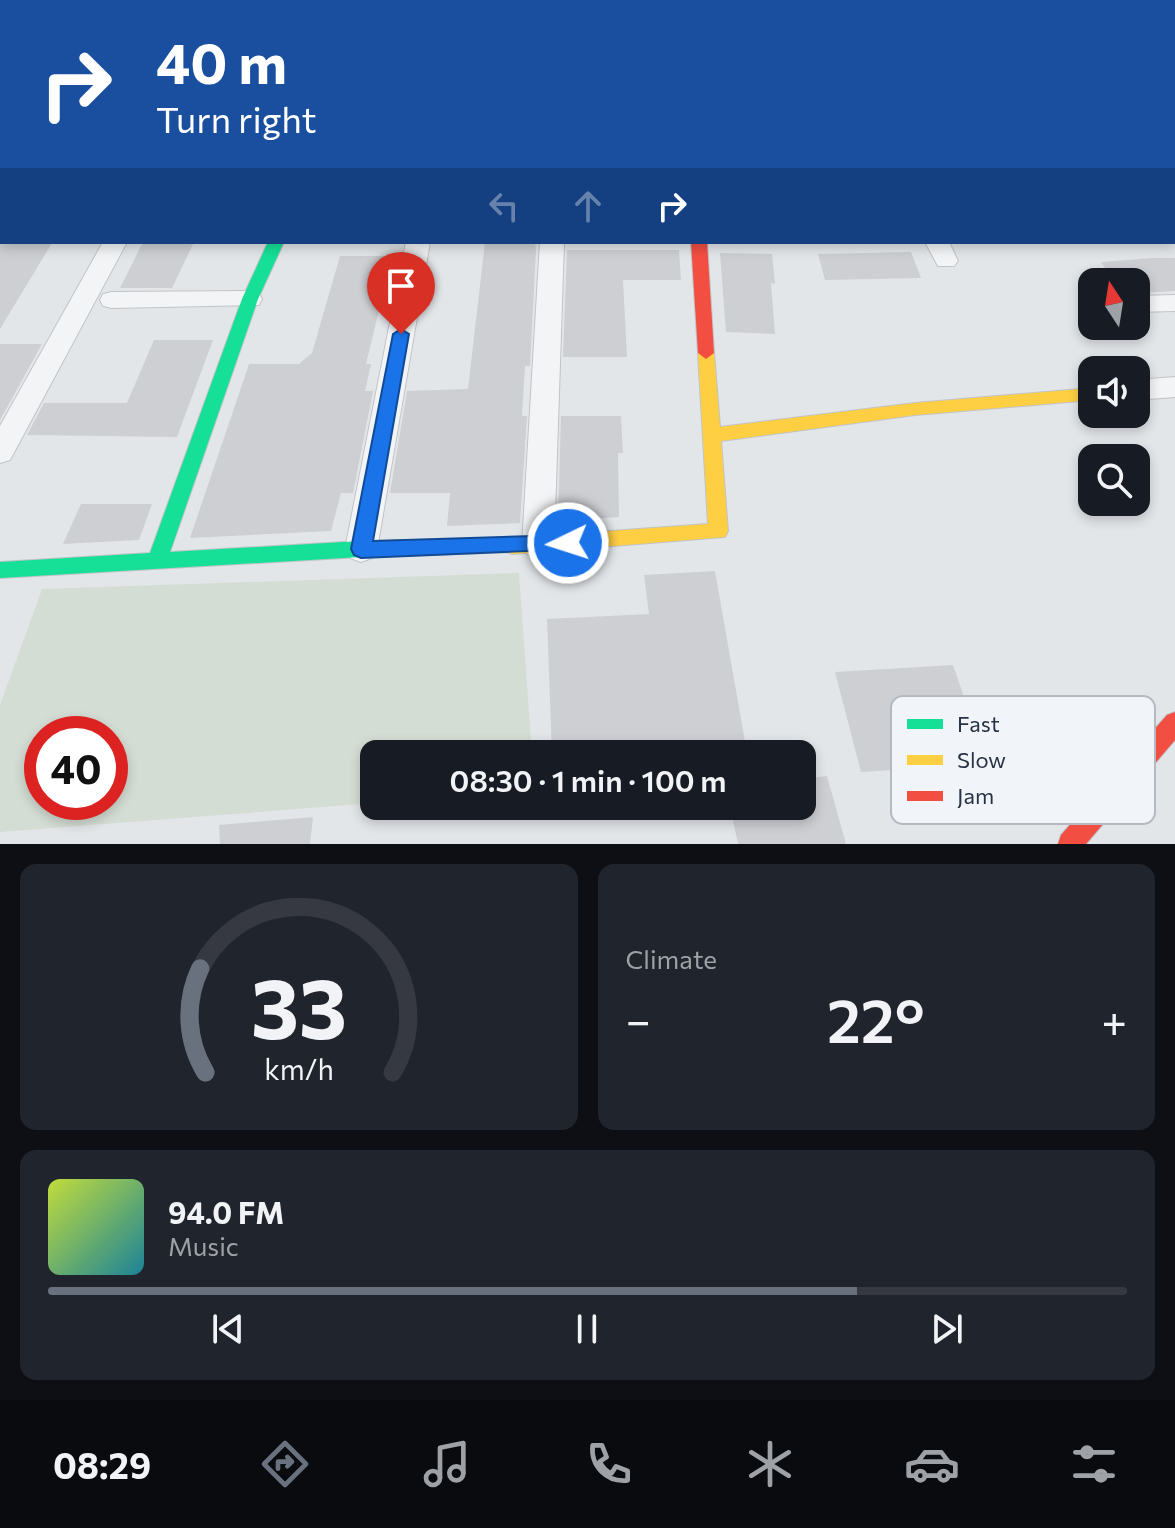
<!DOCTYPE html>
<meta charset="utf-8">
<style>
body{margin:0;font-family:Commissioner,sans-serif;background:#20242c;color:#f1f3f6;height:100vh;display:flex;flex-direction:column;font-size:30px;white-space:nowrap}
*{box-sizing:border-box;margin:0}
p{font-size:26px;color:#9ea1a6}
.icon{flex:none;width:44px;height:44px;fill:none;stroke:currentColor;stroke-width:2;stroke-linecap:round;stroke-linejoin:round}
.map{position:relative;height:844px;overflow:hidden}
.side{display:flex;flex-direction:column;gap:20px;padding:20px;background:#0d0f14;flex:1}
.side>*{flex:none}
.top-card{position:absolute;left:0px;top:0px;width:1176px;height:244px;box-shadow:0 4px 12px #0003;background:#1a4fa0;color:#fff;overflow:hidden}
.needle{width:52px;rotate:348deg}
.fabs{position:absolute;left:1078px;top:268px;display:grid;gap:16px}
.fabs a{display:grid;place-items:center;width:72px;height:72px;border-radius:16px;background:#171b24;box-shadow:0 4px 12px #0003;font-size:40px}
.speed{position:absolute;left:24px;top:716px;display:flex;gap:16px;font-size:40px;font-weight:700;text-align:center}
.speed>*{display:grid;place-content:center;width:104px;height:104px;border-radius:50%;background:#171b24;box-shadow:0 4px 12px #0003;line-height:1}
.speed .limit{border:12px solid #d22;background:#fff;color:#111}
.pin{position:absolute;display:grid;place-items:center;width:68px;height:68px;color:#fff;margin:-82px -34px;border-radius:50% 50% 50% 0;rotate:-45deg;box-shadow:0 0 8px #0007}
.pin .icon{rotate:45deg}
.me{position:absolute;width:88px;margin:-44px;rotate:266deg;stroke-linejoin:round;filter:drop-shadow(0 0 6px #0008)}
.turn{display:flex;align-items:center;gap:28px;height:168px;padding:0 24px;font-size:36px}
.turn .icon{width:104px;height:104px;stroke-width:2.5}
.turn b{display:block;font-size:56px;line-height:68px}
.lanes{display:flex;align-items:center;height:76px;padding:0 24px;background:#0003;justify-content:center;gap:40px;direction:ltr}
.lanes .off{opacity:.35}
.big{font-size:60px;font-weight:600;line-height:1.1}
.side .card{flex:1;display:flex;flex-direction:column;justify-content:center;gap:12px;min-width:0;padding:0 28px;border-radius:16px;background:#20242c}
.side .dial{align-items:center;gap:0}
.dial svg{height:208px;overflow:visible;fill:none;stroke:#363941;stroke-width:7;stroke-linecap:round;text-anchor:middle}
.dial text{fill:#f1f3f6;stroke:none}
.song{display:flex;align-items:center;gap:24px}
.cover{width:96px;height:96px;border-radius:12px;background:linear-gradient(135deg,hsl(70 70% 55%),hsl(190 70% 35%))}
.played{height:8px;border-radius:4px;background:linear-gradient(90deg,#69717e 75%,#363941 75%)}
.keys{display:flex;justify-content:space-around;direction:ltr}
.heat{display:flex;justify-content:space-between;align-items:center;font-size:44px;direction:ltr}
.side .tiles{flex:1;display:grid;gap:20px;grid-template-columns:1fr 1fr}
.card:last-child{grid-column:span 2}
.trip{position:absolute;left:360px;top:740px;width:456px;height:80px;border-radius:16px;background:#171b24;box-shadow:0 4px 12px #0003;font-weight:600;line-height:80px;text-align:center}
.dock{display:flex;height:128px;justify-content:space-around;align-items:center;background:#090b0e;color:#9ea1a6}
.dock .icon{width:56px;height:56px}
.dock .current{color:#69717e}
.dock b{font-size:36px;color:#f1f3f6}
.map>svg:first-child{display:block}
.green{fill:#d4ddd3;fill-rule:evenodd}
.building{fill:#cdcfd3}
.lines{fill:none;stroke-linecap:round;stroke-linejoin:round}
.street-casing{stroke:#c1c4c7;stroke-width:2}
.fast-casing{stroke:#c1c4c7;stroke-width:2}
.slow-casing{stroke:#c1c4c7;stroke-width:2}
.jam-casing{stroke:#c1c4c7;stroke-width:2}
.street{fill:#f3f4f5;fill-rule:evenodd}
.fast{fill:#16e098;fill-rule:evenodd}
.slow{fill:#ffcf43;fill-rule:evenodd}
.jam{fill:#f24e42;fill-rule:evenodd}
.route{fill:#1a73e8;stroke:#114b97;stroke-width:2}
.key{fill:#f1f4f8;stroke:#b4bac2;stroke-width:2}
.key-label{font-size:22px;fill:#273245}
</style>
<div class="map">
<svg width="1175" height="844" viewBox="0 0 1175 844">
<rect width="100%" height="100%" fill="#e3e6e9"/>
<path class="green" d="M 519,573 L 532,754 L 374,754 L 374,803 L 0,832 L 0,705 L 42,589 ZM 42,734 L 110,734 L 110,802 L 42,802 Z"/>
<g class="building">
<polygon points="143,242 194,242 172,288 120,288"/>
<polygon points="485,242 535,242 536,250 530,366 525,366 522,416 527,416 520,523 447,526 450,493 390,493 407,391 468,389"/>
<polygon points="0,243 52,243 0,329"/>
<polygon points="567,250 679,250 681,280 623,280 627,357 563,357"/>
<polygon points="911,252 921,278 825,280 818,254"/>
<polygon points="720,253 772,254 775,284 771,283 775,334 726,332"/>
<polygon points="340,256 392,256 366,364 371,364 365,391 373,391 353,493 341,493 331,531 190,538 249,364 299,364 312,353"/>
<polygon points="1152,258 1175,258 1175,291 1136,293 1136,282 1115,282 1101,262"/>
<polygon points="154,340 213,340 177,437 27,435 44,403 127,403"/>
<polygon points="0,344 42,344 0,420"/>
<polygon points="561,416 621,416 623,453 618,453 619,517 558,521"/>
<polygon points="81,504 152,504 139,540 63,544"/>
<polygon points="715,571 747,753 552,754 547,619 649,614 644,575"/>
<polygon points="953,665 987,764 861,772 835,672"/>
<polygon points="827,776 846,844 738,844 730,806 802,806 802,779"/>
<polygon points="313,817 310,844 220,844 219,825"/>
</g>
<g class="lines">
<defs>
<g id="street">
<polygon points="95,0 113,0 94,2"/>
<polygon points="207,0 381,0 379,2"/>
<rect x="529" y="0" width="18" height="2"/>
<polygon points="819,0 837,0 838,2 820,2"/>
<rect x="0" y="17" width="2" height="10"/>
<rect x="1174" y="33" width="1" height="12"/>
<rect x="0" y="71" width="2" height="12"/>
<rect x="1174" y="84" width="1" height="12"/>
<rect x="0" y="105" width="2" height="12"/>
<rect x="1174" y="146" width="1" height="12"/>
<polygon points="2,193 2,209 0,210 0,194"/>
<polygon points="103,242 127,242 10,460 0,463 0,426"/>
<polygon points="406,242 430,242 377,549 372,558 361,562 350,558 345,549"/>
<polygon points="540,242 564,242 554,545 549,554 538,558 527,554 522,545"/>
<polygon points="925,242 949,242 958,261 954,266 938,266"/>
<polygon points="250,291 259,293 262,299 259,305 112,308 103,306 100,300 103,294 112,292"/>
<polygon points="1175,295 1175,311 1136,312 1136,296"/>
<polygon points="1175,377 1175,397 1136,400 1136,380"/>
</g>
<polygon id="fast" points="268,242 284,242 258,299 170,552 361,541 513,538 520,540 523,546 520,552 361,557 0,578 0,562 150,553 242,299"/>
<polygon id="slow" points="706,347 714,353 720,427 915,403 1092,388 1092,400 915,415 721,441 728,531 725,537 513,554 506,552 503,546 506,540 513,538 708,524 698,353"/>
<g id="jam">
<polygon points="691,242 707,242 714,353 706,359 698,353"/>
<polygon points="1175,712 1175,740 1086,844 1058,844 1061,835 1167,715"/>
</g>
</defs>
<use href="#street" class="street-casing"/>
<use href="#fast" class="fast-casing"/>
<use href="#slow" class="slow-casing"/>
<use href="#jam" class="jam-casing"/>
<use href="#street" class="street"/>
<use href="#fast" class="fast"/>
<use href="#slow" class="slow"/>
<use href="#jam" class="jam"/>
</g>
<polygon class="route" points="401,329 409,334 373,541 568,535 575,537 578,543 575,549 361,558 354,555 351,549 393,334"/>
<rect x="891" y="696" width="264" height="128" rx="12" class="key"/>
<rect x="907" y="719" width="36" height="10" fill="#16e098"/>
<rect x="907" y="755" width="36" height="10" fill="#ffcf43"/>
<rect x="907" y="791" width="36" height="10" fill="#f24e42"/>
<g class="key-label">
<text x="957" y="732">Fast</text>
<text x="957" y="768">Slow</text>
<text x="957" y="804">Jam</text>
</g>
</svg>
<div class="fabs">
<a><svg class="needle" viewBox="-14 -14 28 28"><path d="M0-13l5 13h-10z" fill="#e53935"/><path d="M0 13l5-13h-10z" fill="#9ea1a6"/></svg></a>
<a><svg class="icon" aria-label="sound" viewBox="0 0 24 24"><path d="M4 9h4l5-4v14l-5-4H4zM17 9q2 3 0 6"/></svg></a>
<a><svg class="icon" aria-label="search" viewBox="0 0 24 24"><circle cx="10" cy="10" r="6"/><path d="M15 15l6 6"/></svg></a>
</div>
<div class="speed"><div class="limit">40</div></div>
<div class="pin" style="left:401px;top:334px;background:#d93025"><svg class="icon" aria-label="arrive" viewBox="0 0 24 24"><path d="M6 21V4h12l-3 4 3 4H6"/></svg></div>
<svg class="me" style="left:568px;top:543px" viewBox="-20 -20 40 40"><circle r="17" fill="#1a73e8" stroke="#fff" stroke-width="3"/><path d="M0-11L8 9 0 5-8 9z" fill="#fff"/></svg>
<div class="trip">08:30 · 1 min · 100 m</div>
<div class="top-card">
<div class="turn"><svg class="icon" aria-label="right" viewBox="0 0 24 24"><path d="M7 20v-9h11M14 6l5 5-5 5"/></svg><div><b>40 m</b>Turn right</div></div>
<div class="lanes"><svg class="icon off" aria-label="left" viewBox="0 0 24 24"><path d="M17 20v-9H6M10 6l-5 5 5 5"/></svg><svg class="icon off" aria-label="ahead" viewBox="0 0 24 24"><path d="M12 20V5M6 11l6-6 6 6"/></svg><svg class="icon" aria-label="right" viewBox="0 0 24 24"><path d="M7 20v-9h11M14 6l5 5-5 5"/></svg></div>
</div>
</div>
<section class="side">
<div class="tiles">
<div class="card dial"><svg viewBox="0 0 100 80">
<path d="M14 69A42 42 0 1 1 86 69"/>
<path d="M14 69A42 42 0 0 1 12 29" stroke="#69717e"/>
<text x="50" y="56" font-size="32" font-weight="700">33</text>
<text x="50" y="72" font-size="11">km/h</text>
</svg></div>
<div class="card"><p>Climate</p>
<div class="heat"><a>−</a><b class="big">22°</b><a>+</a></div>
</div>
<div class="card">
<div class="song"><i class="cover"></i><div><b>94.0 FM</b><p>Music</p></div></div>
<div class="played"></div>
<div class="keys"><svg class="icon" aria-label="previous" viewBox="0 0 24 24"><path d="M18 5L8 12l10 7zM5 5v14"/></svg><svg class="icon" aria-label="pause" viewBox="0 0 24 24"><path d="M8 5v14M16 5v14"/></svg><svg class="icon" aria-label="next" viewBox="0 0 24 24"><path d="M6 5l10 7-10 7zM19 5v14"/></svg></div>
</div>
</div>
</section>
<nav class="dock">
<b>08:29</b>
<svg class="icon current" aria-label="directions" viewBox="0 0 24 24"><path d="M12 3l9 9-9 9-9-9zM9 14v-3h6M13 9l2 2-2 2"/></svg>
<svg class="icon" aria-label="music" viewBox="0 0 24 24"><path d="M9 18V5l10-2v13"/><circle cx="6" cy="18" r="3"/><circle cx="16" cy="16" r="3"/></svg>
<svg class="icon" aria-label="phone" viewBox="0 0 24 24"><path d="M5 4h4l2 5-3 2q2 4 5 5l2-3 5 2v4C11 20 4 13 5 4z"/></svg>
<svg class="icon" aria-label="climate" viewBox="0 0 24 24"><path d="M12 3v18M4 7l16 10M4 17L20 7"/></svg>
<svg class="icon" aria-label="car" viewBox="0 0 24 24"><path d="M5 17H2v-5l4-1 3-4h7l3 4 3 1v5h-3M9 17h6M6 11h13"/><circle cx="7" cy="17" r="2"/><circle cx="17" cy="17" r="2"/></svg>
<svg class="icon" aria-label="filters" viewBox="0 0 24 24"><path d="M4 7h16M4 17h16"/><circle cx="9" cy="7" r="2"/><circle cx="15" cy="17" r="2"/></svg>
</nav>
